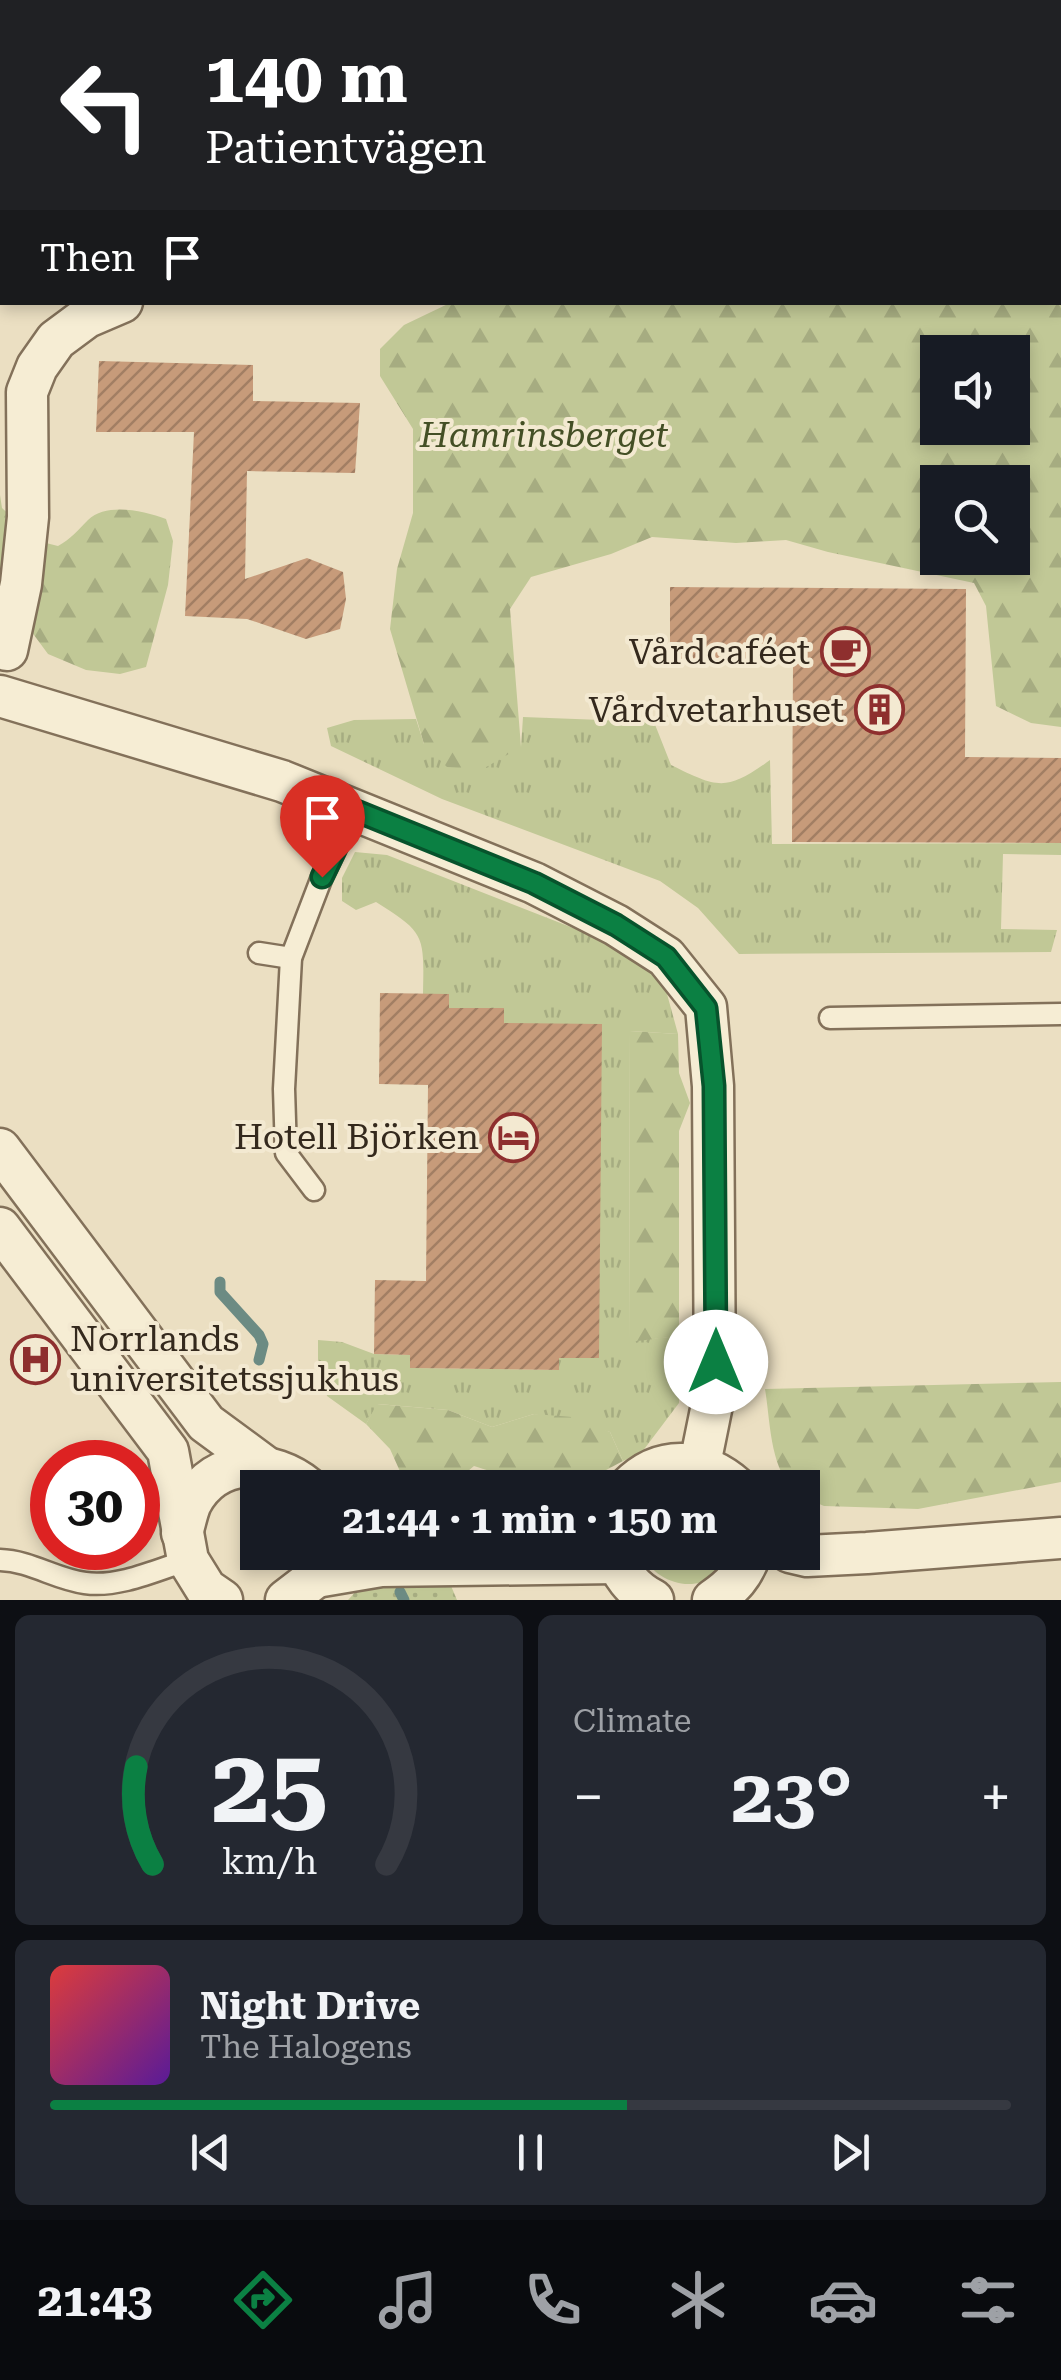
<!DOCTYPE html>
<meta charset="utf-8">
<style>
body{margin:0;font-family:"Roboto Serif",serif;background:#242831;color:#f1f3f6;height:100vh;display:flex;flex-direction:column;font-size:38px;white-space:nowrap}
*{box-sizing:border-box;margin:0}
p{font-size:32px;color:#9ea1a6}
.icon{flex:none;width:55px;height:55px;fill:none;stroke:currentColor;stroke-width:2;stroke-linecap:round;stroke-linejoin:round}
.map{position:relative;height:1600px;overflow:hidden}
.panel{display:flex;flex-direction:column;gap:15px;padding:15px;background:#0d0f14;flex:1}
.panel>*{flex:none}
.hud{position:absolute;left:0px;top:0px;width:1062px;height:305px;box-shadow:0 5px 15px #0003;background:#202124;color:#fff;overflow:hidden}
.tools{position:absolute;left:920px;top:335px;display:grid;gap:20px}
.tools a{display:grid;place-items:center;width:110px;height:110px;border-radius:0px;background:#171b24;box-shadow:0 5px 15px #0003;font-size:50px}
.speed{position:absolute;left:30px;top:1440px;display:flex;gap:20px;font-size:50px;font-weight:700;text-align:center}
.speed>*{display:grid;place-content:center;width:130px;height:130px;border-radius:50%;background:#171b24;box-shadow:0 5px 15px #0003;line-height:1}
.speed .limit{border:15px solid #d22;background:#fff;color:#111}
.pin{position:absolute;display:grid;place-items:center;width:85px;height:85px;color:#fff;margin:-102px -42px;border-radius:50% 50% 50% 0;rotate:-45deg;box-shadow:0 0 10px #0007}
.pin .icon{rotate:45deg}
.me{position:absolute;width:110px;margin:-55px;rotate:0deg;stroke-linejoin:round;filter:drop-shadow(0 0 8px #0008)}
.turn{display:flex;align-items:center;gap:35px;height:210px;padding:0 40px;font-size:45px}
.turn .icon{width:130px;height:130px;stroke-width:2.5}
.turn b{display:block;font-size:70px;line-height:85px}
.then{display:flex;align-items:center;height:95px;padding:0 40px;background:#0003;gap:20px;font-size:38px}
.big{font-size:75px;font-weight:700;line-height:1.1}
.panel .tile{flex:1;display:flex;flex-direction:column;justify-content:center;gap:15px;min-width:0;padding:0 35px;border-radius:15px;background:#242831}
.panel .dial{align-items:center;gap:0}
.dial svg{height:260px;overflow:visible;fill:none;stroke:#363941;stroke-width:7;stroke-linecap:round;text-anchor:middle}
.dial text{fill:#f1f3f6;stroke:none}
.song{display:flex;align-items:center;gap:30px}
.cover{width:120px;height:120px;border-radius:15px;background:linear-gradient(135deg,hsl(0 70% 55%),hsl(270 70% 35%))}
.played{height:10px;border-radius:5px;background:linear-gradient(90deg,#0b8043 60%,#363941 60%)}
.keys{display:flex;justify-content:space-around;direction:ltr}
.heat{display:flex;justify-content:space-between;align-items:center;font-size:55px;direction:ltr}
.panel .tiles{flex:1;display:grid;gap:15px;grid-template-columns:1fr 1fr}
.tile:last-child{grid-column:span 2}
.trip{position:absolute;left:240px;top:1470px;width:580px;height:100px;border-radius:0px;background:#171b24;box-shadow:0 5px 15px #0003;font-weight:700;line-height:100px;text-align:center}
.tab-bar{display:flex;height:160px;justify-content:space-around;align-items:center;background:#090b0e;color:#9ea1a6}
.tab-bar .icon{width:70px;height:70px}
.tab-bar .on{color:#0b8043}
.tab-bar b{font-size:45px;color:#f1f3f6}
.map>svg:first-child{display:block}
.grass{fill:url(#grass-tufts)}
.forest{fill:url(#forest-firs);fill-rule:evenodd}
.park{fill:url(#park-dots)}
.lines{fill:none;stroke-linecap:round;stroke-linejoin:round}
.stream{stroke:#6c8b83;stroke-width:11}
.building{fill:url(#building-hatch)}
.lane-casing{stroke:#83715a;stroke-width:25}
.street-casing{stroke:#83715a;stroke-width:45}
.secondary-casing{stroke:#65523d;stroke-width:60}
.lane{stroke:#f6edd4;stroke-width:20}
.street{stroke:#f6edd4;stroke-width:40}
.secondary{stroke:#f6edd4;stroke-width:55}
.route-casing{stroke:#07532c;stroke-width:25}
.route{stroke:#0b8043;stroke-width:18}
.labels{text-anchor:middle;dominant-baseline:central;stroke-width:8;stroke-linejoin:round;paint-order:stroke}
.park-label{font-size:35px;font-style:italic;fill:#444f25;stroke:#f3e9d1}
.poi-label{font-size:35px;fill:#34291d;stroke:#f3e9d1;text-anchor:end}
</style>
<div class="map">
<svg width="1061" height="1600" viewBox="0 0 1061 1600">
<defs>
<pattern id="grass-tufts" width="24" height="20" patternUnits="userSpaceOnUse" patternTransform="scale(2.5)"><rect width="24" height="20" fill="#c1c896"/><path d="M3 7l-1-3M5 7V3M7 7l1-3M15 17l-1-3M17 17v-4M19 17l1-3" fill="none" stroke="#a6ac81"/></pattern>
<pattern id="forest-firs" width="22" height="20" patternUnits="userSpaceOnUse" patternTransform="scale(2.5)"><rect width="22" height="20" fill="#c1c896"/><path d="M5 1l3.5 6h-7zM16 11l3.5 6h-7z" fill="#a6ac81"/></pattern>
<pattern id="park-dots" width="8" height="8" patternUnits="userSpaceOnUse" patternTransform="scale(2.5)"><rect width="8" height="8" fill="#c1c896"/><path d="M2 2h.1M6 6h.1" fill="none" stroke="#a6ac81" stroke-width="1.8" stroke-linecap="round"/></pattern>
<pattern id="building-hatch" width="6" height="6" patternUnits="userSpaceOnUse" patternTransform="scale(2.5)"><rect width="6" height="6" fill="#c79b7a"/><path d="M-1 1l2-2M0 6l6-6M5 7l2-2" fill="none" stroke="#a27e63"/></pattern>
</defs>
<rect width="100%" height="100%" fill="#ebdfc2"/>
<g class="grass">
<path d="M 523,717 L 654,722 L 671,765 C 718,788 726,792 770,760 L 772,844 L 1061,843 L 1061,855 L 1003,854 L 1001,929 L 1057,930 L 1051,952 L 739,954 L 698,908 L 660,881 L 442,799 L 331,746 L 327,728 L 354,720 L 416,719 L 424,744 L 521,747 Z"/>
<path d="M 355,852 L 387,855 L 609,942 L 664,983 L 678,1034 L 630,1031 L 629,1341 L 679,1336 L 679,1403 L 642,1452 L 623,1461 L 610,1432 L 534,1414 L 492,1427 L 448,1410 L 378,1404 L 366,1424 L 327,1396 L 318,1359 L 318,1340 L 342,1342 L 374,1354 L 410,1355 L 411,1368 L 558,1370 L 559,1358 L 599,1357 L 504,1023 L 503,1008 L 449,1008 L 449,994 L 423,994 C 424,936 426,933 376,902 L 356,910 L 342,901 L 342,878 Z"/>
<path d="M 641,1553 L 735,1553 C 729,1561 723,1571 715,1576 C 688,1594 654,1580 641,1553 Z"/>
</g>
<g class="forest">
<path d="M 742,0 L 1061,0 L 1061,727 L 1031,723 L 996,706 L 986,606 L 974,583 L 828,552 L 786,540 L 736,543 L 652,537 L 611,554 L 531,577 L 510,609 L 521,747 L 481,770 L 447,767 L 424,744 L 390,629 L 397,569 L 413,513 L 413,429 L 380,376 L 380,349 L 404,325 L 452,302 L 1060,302 L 1060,2 ZM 938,352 L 1012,352 L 1012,428 L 938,428 ZM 1012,482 L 1012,558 L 938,558 L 938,482 Z"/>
<path d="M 0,495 L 2,508 L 38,541 L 58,546 C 71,539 77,531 88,520 C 107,502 144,511 166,519 L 173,541 L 168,585 L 146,667 L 120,674 L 86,670 L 48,654 L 31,631 L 0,602 Z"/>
<polygon points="630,1031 678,1034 679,1073 690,1103 679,1131 679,1336 629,1342"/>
<path d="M 1061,1382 L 1061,1482 L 918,1509 L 824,1506 L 803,1497 L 802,1488 L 792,1487 C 770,1467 770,1418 765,1389 Z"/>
<polygon points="377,1404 448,1410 492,1427 534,1414 572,1417 610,1432 623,1461 578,1485 515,1479 474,1466 449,1487 407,1487 390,1449 366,1424"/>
</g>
<polygon class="park" points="443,1567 457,1600 348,1600 368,1578"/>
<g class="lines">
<g class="stream">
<polyline points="220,1282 220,1292 259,1335 263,1344 259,1360"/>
<polyline points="400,1592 404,1600"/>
</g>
</g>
<g class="building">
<polygon points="99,361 253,365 253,401 360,403 355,473 247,471 245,579 307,558 343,572 346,599 340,629 306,639 247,619 185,616 194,432 96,432"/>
<polygon points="670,587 966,589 965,757 1061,758 1061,843 792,842 793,663 670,663"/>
<polygon points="380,993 449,994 449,1008 504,1008 504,1023 602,1024 599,1358 559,1358 559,1370 410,1368 410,1355 374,1354 375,1280 426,1281 428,1085 379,1084"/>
</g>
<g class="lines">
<defs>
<g id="lane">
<polyline points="259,953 291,958"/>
<polyline points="830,1018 1061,1014"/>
<polyline points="314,1190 286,1153 284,1089 291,958 322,877 354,811"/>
<path d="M 0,1560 C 31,1561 55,1579 85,1583 C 118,1588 157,1570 188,1560"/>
</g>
<g id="street">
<polyline points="0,225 2,226"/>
<polyline points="7,650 21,584 28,517 27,392 37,367 56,340 87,317 122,302"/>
<polyline points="0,696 282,781 534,883 616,925 666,957 706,1007 713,1086 715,1390 700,1464"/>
<polyline points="0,1149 206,1423 263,1465"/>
<polyline points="0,1228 168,1451 188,1560 206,1589 222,1600"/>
<path d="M 628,1488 C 661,1454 703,1458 737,1488"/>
<path d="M 182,1533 C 185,1524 187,1512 191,1503 C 216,1456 272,1458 308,1488"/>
<path d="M 614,1552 C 621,1574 632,1589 653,1600"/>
<polyline points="790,1552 807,1556 867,1553 1061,1538"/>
<polyline points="316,1577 381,1566 617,1563"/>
<polyline points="286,1600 316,1577 323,1552"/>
<path d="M 713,1600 C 732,1587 744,1575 751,1552"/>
</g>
<g id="secondary">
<polyline points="246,0 246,2"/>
<polyline points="31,2 32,0"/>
<polyline points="413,2 422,0"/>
<polyline points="0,70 2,70"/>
</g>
</defs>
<use href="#lane" class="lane-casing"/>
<use href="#street" class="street-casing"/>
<use href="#secondary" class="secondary-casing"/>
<use href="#lane" class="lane"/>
<use href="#street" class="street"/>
<use href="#secondary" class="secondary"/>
</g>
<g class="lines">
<defs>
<polyline id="route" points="322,877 354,810 534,883 616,925 666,957 706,1008 714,1086 716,1362"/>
</defs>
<use href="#route" class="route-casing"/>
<use href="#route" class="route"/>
</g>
<defs>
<symbol id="cafe-ring" viewBox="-11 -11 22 22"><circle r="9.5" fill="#f3e9d1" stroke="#8e2f2e" stroke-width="1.5"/><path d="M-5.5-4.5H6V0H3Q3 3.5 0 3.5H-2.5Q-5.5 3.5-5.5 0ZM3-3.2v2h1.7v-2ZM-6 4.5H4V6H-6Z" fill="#8e2f2e"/></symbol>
<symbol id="building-ring" viewBox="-11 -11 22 22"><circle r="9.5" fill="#f3e9d1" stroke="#8e2f2e" stroke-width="1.5"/><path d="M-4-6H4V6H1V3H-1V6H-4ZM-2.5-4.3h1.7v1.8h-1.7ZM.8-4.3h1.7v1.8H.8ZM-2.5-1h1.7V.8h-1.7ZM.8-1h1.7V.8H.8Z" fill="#8e2f2e"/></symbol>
<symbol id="hotel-ring" viewBox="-11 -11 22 22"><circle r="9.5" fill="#f3e9d1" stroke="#8e2f2e" stroke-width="1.5"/><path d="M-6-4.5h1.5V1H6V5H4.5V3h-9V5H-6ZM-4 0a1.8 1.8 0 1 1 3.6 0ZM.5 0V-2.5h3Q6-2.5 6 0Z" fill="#8e2f2e"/></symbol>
<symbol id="hospital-ring" viewBox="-11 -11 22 22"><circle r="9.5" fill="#f3e9d1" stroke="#8e2f2e" stroke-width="1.5"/><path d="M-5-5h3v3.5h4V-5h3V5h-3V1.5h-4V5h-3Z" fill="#8e2f2e"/></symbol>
</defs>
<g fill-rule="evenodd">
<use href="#cafe-ring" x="818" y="624" width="55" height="55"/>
<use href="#building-ring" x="852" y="682" width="55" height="55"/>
<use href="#hotel-ring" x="486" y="1110" width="55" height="55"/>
<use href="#hospital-ring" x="8" y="1332" width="55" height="55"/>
</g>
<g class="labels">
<g class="park-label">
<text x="544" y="435">Hamrinsberget</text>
</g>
<g class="poi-label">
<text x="810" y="652">Vårdcaféet</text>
<text x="844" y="710">Vårdvetarhuset</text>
<text x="479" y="1137">Hotell Björken</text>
<text x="70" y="1339" text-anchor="start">Norrlands<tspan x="70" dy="40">universitetssjukhus</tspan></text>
</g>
</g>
</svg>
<div class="tools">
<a><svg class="icon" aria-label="sound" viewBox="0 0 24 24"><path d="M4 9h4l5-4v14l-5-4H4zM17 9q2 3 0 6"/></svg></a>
<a><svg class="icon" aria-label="search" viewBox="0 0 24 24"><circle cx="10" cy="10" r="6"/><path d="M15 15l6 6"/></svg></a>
</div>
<div class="speed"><div class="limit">30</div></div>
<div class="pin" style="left:322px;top:877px;background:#d93025"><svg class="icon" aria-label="arrive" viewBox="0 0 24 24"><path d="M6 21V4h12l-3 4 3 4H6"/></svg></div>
<svg class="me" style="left:716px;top:1362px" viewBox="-20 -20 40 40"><circle r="19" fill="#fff"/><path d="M0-13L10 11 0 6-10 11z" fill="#0b8043"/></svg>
<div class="trip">21:44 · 1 min · 150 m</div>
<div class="hud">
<div class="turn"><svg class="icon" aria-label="left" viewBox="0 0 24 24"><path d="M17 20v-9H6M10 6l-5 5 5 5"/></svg><div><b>140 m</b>Patientvägen</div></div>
<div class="then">Then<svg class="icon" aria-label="arrive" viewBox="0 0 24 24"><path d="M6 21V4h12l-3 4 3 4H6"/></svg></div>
</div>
</div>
<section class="panel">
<div class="tiles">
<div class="tile dial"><svg viewBox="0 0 100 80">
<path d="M14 69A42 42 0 1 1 86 69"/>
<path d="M14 69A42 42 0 0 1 9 39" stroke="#0b8043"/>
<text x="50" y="56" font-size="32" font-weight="700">25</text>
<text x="50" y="72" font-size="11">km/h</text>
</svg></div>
<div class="tile"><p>Climate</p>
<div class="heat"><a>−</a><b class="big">23°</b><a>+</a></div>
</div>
<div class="tile">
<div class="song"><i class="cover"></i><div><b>Night Drive</b><p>The Halogens</p></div></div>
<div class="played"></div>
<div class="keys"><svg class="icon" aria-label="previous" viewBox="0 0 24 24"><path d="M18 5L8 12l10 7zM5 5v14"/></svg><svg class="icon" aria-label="pause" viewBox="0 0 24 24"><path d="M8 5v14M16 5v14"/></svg><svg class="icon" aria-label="next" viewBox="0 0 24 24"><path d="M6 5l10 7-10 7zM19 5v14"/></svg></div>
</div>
</div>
</section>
<nav class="tab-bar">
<b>21:43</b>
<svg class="icon on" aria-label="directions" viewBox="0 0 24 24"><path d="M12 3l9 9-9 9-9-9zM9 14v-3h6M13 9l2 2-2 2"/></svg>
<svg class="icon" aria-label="music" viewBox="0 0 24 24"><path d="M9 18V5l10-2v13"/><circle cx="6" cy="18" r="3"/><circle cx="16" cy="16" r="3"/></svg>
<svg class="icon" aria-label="phone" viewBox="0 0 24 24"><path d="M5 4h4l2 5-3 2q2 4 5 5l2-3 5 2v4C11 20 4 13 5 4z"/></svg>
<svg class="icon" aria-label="climate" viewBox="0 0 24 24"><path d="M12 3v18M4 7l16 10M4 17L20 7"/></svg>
<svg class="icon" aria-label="car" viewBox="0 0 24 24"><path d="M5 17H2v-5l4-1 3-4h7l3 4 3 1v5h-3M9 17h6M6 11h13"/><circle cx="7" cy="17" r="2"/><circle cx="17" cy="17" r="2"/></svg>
<svg class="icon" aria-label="filters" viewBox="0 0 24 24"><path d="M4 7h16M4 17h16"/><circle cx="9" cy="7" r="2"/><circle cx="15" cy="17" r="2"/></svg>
</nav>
